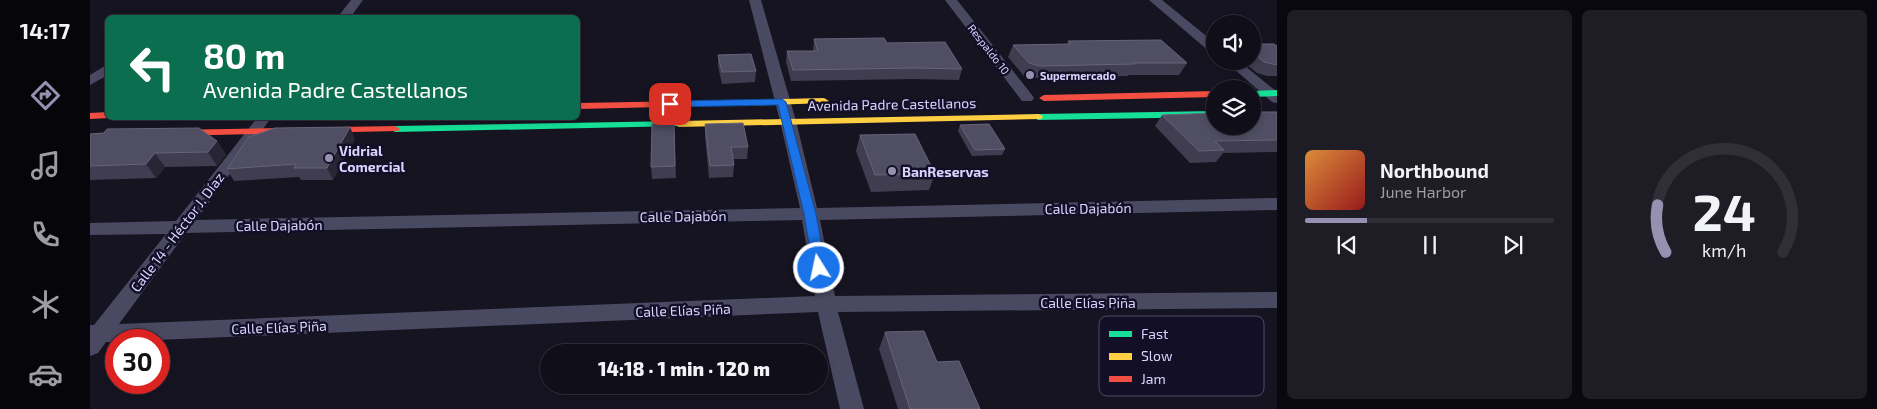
<!DOCTYPE html>
<meta charset="utf-8">
<style>
body{margin:0;font-family:"Exo 2",sans-serif;background:#1e1d26;color:#f1f3f6;height:100vh;display:flex;flex-direction:column;font-size:19px;white-space:nowrap}
*{box-sizing:border-box;margin:0}
p{font-size:16px;color:#9c9ca2}
.icon{flex:none;width:28px;height:28px;fill:none;stroke:currentColor;stroke-width:2;stroke-linecap:round;stroke-linejoin:round}
.map{position:relative;flex:1;overflow:hidden}
.side{display:flex;flex-direction:column;gap:10px;padding:10px;background:#09080e;width:600px}
.side>*{flex:none}
.top-card{position:absolute;left:15px;top:15px;width:475px;height:105px;border-radius:8px;box-shadow:0 2px 8px #0003,0 0 0 1px #302f38;background:#0b6e4f;color:#fff;overflow:hidden}
.buttons{position:absolute;left:1116px;top:15px;display:grid;gap:10px}
.buttons a{display:grid;place-items:center;width:55px;height:55px;border-radius:50%;background:#100f19;box-shadow:0 2px 8px #0003,0 0 0 1px #302f38;font-size:25px}
.speed{position:absolute;left:15px;top:329px;display:flex;gap:10px;font-size:25px;font-weight:700;text-align:center}
.speed>*{display:grid;place-content:center;width:65px;height:65px;border-radius:50%;background:#100f19;box-shadow:0 2px 8px #0003,0 0 0 1px #302f38;line-height:1}
.speed .limit{border:8px solid #d22;background:#fff;color:#111}
.pin{position:absolute;display:grid;place-items:center;width:42px;height:42px;color:#fff;margin:-21px;border-radius:10px;box-shadow:0 2px 8px #0006}
.me{position:absolute;width:55px;margin:-28px;rotate:350deg;stroke-linejoin:round;filter:drop-shadow(0 0 4px #0008)}
.turn{display:flex;align-items:center;gap:18px;height:105px;padding:0 15px;font-size:22px}
.turn .icon{width:65px;height:65px;stroke-width:2.5}
.turn b{display:block;font-size:35px;line-height:42px}
.side .widget{flex:1;display:flex;flex-direction:column;justify-content:center;gap:8px;min-width:0;padding:0 18px;border-radius:8px;background:#1e1d26}
.side .dial{align-items:center;gap:0}
.dial svg{height:130px;overflow:visible;fill:none;stroke:#302f38;stroke-width:7;stroke-linecap:round;text-anchor:middle}
.dial text{fill:#f1f3f6;stroke:none}
.song{display:flex;align-items:center;gap:15px}
.cover{width:60px;height:60px;border-radius:8px;background:linear-gradient(135deg,hsl(30 70% 55%),hsl(0 70% 35%))}
.played{height:5px;border-radius:2px;background:linear-gradient(90deg,#9591b1 25%,#302f38 25%)}
.keys{display:flex;justify-content:space-around;direction:ltr}
.side .tiles{flex:1;display:grid;gap:10px;grid-template-columns:repeat(2,1fr)}
.trip{position:absolute;left:450px;top:344px;width:288px;height:50px;border-radius:25px;background:#100f19;box-shadow:0 2px 8px #0003,0 0 0 1px #302f38;font-weight:800;line-height:50px;text-align:center}
main{display:flex;flex:1;min-height:0}
.dock{display:flex;flex-direction:column;width:90px;justify-content:space-around;align-items:center;background:#06060a;color:#9c9ca2}
.dock .icon{width:35px;height:35px}
.dock .active{color:#9591b1}
.dock b{font-size:22px;color:#f1f3f6}
.map>svg:first-child{display:block}
.lines{fill:none;stroke-linecap:round;stroke-linejoin:round}
.street{fill:#4a4962;fill-rule:evenodd}
.fast{fill:#16e098;fill-rule:evenodd}
.slow{fill:#ffcf43;fill-rule:evenodd}
.jam{fill:#f24e42;fill-rule:evenodd}
.wall{fill:#403d50}
.shaded-wall{fill:#282635}
.building{fill:#504e63;stroke:#66637b}
.route{fill:#1a73e8;stroke:#114b97}
.poi-dot{fill:#9591b1;stroke:#130f26;stroke-width:2}
.labels{text-anchor:middle;dominant-baseline:central;stroke-width:5;stroke-linejoin:round;paint-order:stroke}
.far-street-label{font-size:11px;fill:#d9d4ff;stroke:#130f26}
.far-poi-label{font-size:11px;font-weight:bold;fill:#d9d4ff;stroke:#130f26;text-anchor:start}
.street-label{font-size:14px;fill:#d9d4ff;stroke:#130f26}
.poi-label{font-size:14px;font-weight:bold;fill:#d9d4ff;stroke:#130f26;text-anchor:start}
.key{fill:#130f26;stroke:#4e4a67;stroke-width:1}
.key-label{font-size:14px;fill:#d9d4ff}
</style>
<main>
<nav class="dock">
<b>14:17</b>
<svg class="icon active" aria-label="directions" viewBox="0 0 24 24"><path d="M12 3l9 9-9 9-9-9zM9 14v-3h6M13 9l2 2-2 2"/></svg>
<svg class="icon" aria-label="music" viewBox="0 0 24 24"><path d="M9 18V5l10-2v13"/><circle cx="6" cy="18" r="3"/><circle cx="16" cy="16" r="3"/></svg>
<svg class="icon" aria-label="phone" viewBox="0 0 24 24"><path d="M5 4h4l2 5-3 2q2 4 5 5l2-3 5 2v4C11 20 4 13 5 4z"/></svg>
<svg class="icon" aria-label="climate" viewBox="0 0 24 24"><path d="M12 3v18M4 7l16 10M4 17L20 7"/></svg>
<svg class="icon" aria-label="car" viewBox="0 0 24 24"><path d="M5 17H2v-5l4-1 3-4h7l3 4 3 1v5h-3M9 17h6M6 11h13"/><circle cx="7" cy="17" r="2"/><circle cx="17" cy="17" r="2"/></svg>
</nav>
<div class="map">
<svg width="1187" height="409" viewBox="0 0 1187 409">
<rect width="100%" height="100%" fill="#161421"/>
<g class="lines">
<g class="street">
<polygon points="261,0 273,0 260,18 247,18"/>
<path d="M 659,0 L 671,0 L 706,121 L 727,208 L 1187,198 L 1187,210 L 730,220 L 745,296 L 1187,292 L 1187,308 L 748,312 L 774,409 L 750,409 L 728,312 L 67,340 L 26,340 L 26,342 L 16,342 L 8,353 L 0,356 L 0,325 L 4,325 L 76,234 L 0,235 L 0,223 L 86,221 L 167,118 L 181,118 L 106,220 L 710,208 L 690,121 ZM 712,220 L 725,296 L 29,324 L 96,233 Z"/>
<polygon points="855,0 867,0 942,95 944,98 942,101 932,101"/>
<polygon points="1059,0 1072,0 1125,43 1125,53 1120,52"/>
<polygon points="1135,61 1149,61 1187,92 1187,103 1182,102"/>
<polygon points="18,64 18,75 0,85 0,75"/>
</g>
<g class="fast">
<polygon points="1187,90 1187,96 1162,97 1162,91"/>
<polygon points="1125,111 1125,117 948,120 943,117 948,114"/>
<polygon points="589,121 594,124 592,126 305,132 300,129 305,126"/>
</g>
<g class="slow">
<polygon points="734,98 739,101 737,103 654,106 649,103 654,100"/>
<polygon points="948,114 951,115 953,117 951,119 589,127 584,124 589,121"/>
</g>
<g class="jam">
<polygon points="1125,91 1125,97 954,101 949,98 954,95"/>
<polygon points="654,100 657,101 657,105 488,109 488,103"/>
<polygon points="18,112 18,118 20,118 0,119 0,113"/>
<polygon points="305,126 310,129 308,131 79,136 74,133 79,130"/>
</g>
</g>
<g class="wall">
<polygon points="724,39 797,43 872,69 869,80 823,79 701,81 696,62 697,51 723,51"/>
<polygon points="978,41 1097,63 1089,75 1039,75 1038,76 944,78 934,76 918,57 923,45 977,44"/>
<polygon points="1162,44 1187,46 1187,76 1177,76 1167,73 1152,61 1162,61"/>
<polygon points="628,55 666,71 665,82 632,84 628,66"/>
<polygon points="1126,61 1137,61 1135,64"/>
<polygon points="1187,112 1187,152 1133,153 1126,162 1100,163 1065,126 1072,115"/>
<polygon points="584,123 586,178 562,179 561,167"/>
<polygon points="615,124 658,147 657,159 643,159 644,165 643,177 619,178 615,136"/>
<polygon points="870,125 915,149 912,155 882,156 868,131"/>
<polygon points="14,133 127,141 136,155 127,166 75,167 66,178 0,180 0,134"/>
<polygon points="770,135 845,174 839,190 781,192 766,151"/>
<polygon points="265,139 243,180 211,180 209,177 144,181 137,169"/>
<polygon points="795,332 847,362 890,409 808,409 789,349"/>
</g>
<g class="shaded-wall">
<polygon points="260,127 265,139 243,180 237,168"/>
<polygon points="127,141 136,155 127,166 118,152"/>
<polygon points="65,153 75,167 66,178 56,164"/>
</g>
<g class="building">
<polygon points="794,38 797,43 855,42 872,69 826,68 703,70 697,51 728,51 724,39"/>
<polygon points="1071,40 1097,63 1044,63 1045,64 950,66 939,63 923,45 981,44 978,41"/>
<polygon points="1162,44 1184,44 1187,46 1187,65 1174,62 1162,52"/>
<polygon points="661,54 666,71 632,72 628,55"/>
<polygon points="1162,112 1187,112 1187,140 1125,141 1134,150 1109,151 1072,115 1125,113 1125,126 1162,126"/>
<polygon points="584,123 585,166 561,167 562,124"/>
<polygon points="653,123 658,147 641,147 644,165 620,166 615,124"/>
<polygon points="899,124 915,149 885,150 870,125"/>
<polygon points="260,127 237,168 204,168 206,164 137,169 159,137 185,128"/>
<polygon points="109,128 127,141 118,152 65,153 56,164 0,166 0,134 14,133 17,129"/>
<polygon points="825,134 845,174 785,175 770,135"/>
<polygon points="834,331 847,362 869,361 890,409 820,409 795,332"/>
</g>
<polygon class="route" points="692,99 696,102 726,214 736,268 734,271 725,271 723,268 714,214 688,105 580,107 576,104 580,101"/>
<g class="poi-dot">
<circle cx="940" cy="75" r="5"/>
<circle cx="239" cy="158" r="5"/>
<circle cx="802" cy="171" r="5"/>
</g>
<g class="labels">
<g class="far-street-label">
<text transform="translate(899 49) rotate(52)">Respaldo 10</text>
</g>
<g class="far-poi-label">
<text x="950" y="75">Supermercado</text>
</g>
<g class="street-label">
<text transform="translate(802 104) rotate(-1)">Avenida Padre Castellanos</text>
<text transform="translate(998 208) rotate(-1)">Calle Dajabón</text>
<text transform="translate(593 216) rotate(-1)">Calle Dajabón</text>
<text transform="translate(189 225) rotate(-1)">Calle Dajabón</text>
<text transform="translate(87 232) rotate(-53)">Calle 14 - Héctor J. Díaz</text>
<text x="998" y="302">Calle Elías Piña</text>
<text transform="translate(593 310) rotate(-2)">Calle Elías Piña</text>
<text transform="translate(189 327) rotate(-2)">Calle Elías Piña</text>
</g>
<g class="poi-label">
<text x="249" y="150">Vidrial<tspan x="249" dy="16">Comercial</tspan></text>
<text x="812" y="171">BanReservas</text>
</g>
</g>
<rect x="1009" y="316" width="165" height="80" rx="8" class="key"/>
<rect x="1019" y="331" width="23" height="6" fill="#16e098"/>
<rect x="1019" y="353" width="23" height="7" fill="#ffcf43"/>
<rect x="1019" y="376" width="23" height="6" fill="#f24e42"/>
<g class="key-label">
<text x="1051" y="339">Fast</text>
<text x="1051" y="361">Slow</text>
<text x="1051" y="384">Jam</text>
</g>
</svg>
<div class="buttons">
<a><svg class="icon" aria-label="sound" viewBox="0 0 24 24"><path d="M4 9h4l5-4v14l-5-4H4zM17 9q2 3 0 6"/></svg></a>
<a><svg class="icon" aria-label="layers" viewBox="0 0 24 24"><path d="M12 4l9 5-9 5-9-5zM3 14l9 5 9-5"/></svg></a>
</div>
<div class="speed"><div class="limit">30</div></div>
<div class="pin" style="left:580px;top:104px;background:#d93025"><svg class="icon" aria-label="arrive" viewBox="0 0 24 24"><path d="M6 21V4h12l-3 4 3 4H6"/></svg></div>
<svg class="me" style="left:729px;top:268px" viewBox="-20 -20 40 40"><circle r="17" fill="#1a73e8" stroke="#fff" stroke-width="3"/><path d="M0-11L8 9 0 5-8 9z" fill="#fff"/></svg>
<div class="trip">14:18 · 1 min · 120 m</div>
<div class="top-card">
<div class="turn"><svg class="icon" aria-label="left" viewBox="0 0 24 24"><path d="M17 20v-9H6M10 6l-5 5 5 5"/></svg><div><b>80 m</b>Avenida Padre Castellanos</div></div>
</div>
</div>
<section class="side">
<div class="tiles">
<div class="widget">
<div class="song"><i class="cover"></i><div><b>Northbound</b><p>June Harbor</p></div></div>
<div class="played"></div>
<div class="keys"><svg class="icon" aria-label="previous" viewBox="0 0 24 24"><path d="M18 5L8 12l10 7zM5 5v14"/></svg><svg class="icon" aria-label="pause" viewBox="0 0 24 24"><path d="M8 5v14M16 5v14"/></svg><svg class="icon" aria-label="next" viewBox="0 0 24 24"><path d="M6 5l10 7-10 7zM19 5v14"/></svg></div>
</div>
<div class="widget dial"><svg viewBox="0 0 100 80">
<path d="M14 69A42 42 0 1 1 86 69"/>
<path d="M14 69A42 42 0 0 1 9 40" stroke="#9591b1"/>
<text x="50" y="56" font-size="32" font-weight="700">24</text>
<text x="50" y="72" font-size="11">km/h</text>
</svg></div>
</div>
</section>
</main>
